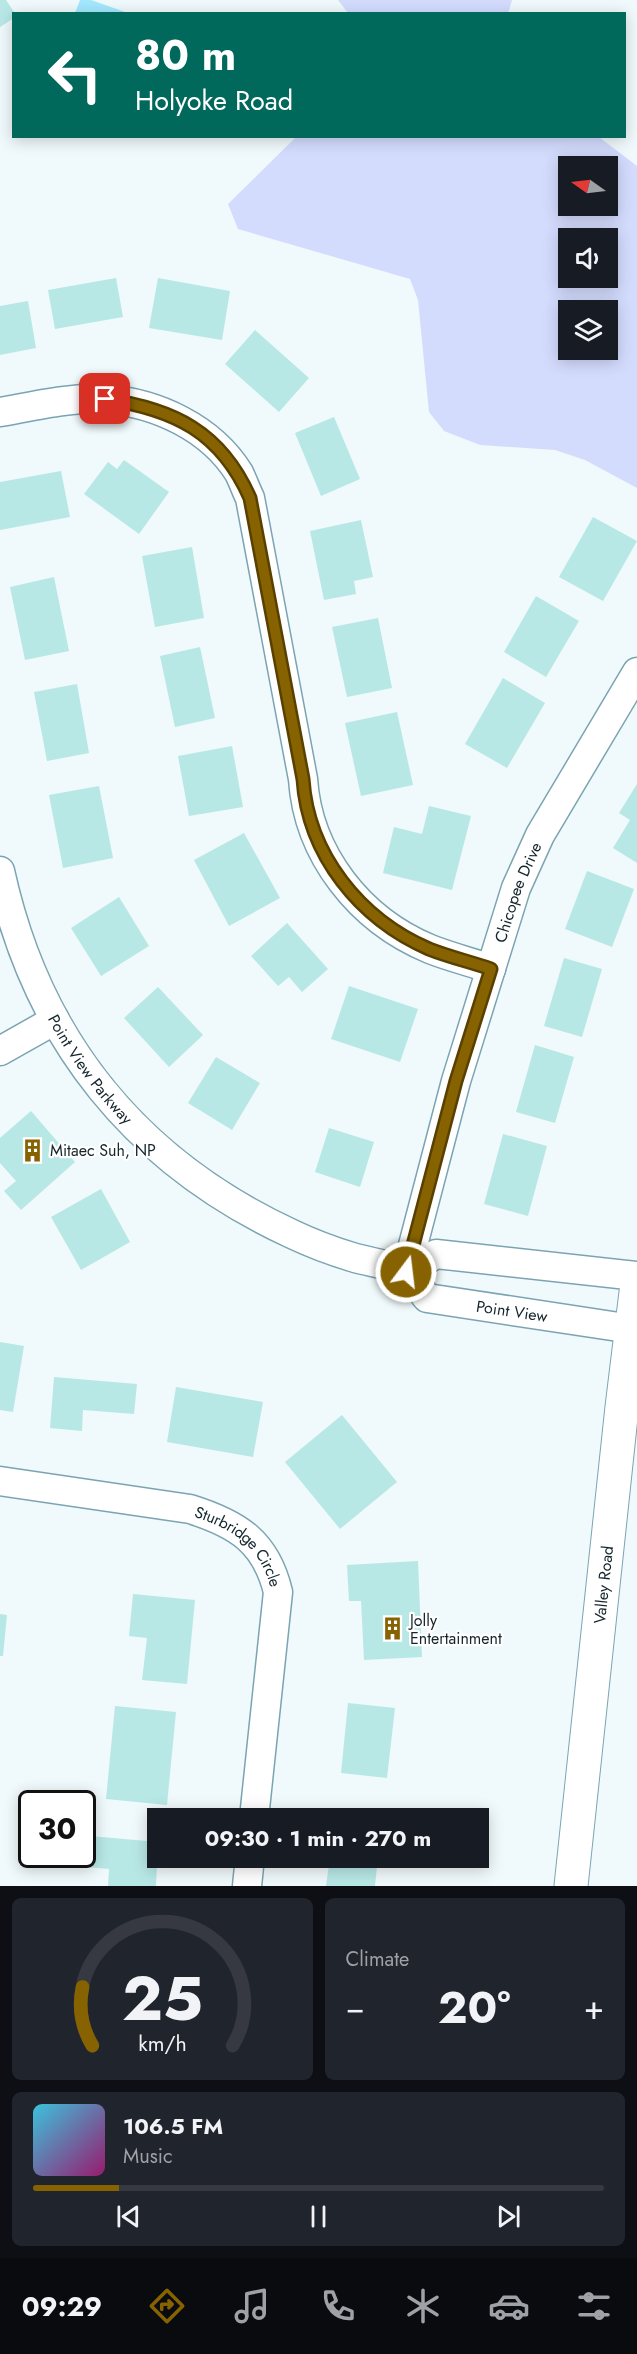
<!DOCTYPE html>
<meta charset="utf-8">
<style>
body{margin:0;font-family:Jost,sans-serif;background:#20242c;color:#f1f3f6;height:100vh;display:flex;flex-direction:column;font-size:22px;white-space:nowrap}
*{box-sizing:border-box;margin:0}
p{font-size:20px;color:#9ea1a6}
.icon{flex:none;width:33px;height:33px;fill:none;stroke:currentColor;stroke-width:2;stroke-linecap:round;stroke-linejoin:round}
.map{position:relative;height:1886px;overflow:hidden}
.sheet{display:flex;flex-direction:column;gap:12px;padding:12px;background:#0d0f14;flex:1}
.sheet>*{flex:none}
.guide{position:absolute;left:12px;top:12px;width:614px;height:126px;border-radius:0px;box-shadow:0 3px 15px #0003;background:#00695c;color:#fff;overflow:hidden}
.needle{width:39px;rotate:284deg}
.tools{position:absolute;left:558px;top:156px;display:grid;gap:12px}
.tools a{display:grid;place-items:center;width:60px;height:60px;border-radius:0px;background:#171b24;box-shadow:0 3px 15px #0003;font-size:30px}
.speed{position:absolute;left:18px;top:1790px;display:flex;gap:12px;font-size:30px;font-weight:700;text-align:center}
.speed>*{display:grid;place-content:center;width:78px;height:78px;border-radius:50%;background:#171b24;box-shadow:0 3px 15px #0003;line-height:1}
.speed .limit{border:3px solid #111;border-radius:9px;background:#fff;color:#111}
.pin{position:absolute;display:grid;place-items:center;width:51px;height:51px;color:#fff;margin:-26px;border-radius:12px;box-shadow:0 3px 9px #0006}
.me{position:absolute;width:66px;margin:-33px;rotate:15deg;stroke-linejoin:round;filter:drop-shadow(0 0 4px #0008)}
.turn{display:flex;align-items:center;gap:21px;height:126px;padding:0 24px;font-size:27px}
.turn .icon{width:78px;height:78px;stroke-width:2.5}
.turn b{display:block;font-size:42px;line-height:51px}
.big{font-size:45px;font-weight:700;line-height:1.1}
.sheet .tile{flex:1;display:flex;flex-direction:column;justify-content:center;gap:9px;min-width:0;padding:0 21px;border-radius:9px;background:#20242c}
.sheet .dial{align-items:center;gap:0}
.dial svg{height:156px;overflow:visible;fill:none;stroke:#363941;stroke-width:7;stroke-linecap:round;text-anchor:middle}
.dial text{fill:#f1f3f6;stroke:none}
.song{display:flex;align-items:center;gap:18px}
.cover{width:72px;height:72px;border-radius:9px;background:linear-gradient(135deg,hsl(190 70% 55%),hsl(320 70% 35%))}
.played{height:6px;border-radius:3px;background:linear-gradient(90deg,#876200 15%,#363941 15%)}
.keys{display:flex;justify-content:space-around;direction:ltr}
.heat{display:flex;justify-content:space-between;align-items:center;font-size:33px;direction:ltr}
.sheet .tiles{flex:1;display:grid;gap:12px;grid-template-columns:1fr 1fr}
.tile:last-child{grid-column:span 2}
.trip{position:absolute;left:147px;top:1808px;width:342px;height:60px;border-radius:0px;background:#171b24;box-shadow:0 3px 15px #0003;font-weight:700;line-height:60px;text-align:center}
.tabs{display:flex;height:96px;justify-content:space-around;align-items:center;background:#090b0e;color:#9ea1a6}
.tabs .icon{width:42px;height:42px}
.tabs .active{color:#876200}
.tabs b{font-size:27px;color:#f1f3f6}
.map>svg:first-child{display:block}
.green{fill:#a3e8fe}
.water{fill:#d4dcfe;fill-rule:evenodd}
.building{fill:#b8e8e6}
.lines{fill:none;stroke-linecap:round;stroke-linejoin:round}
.minor-casing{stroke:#7ba4b2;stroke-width:31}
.major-casing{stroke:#7ba4b2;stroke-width:35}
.minor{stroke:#fff;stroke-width:28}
.major{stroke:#fff;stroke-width:33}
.route-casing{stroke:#584000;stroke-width:15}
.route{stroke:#876200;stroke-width:10}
.labels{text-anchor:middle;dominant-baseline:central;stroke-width:4.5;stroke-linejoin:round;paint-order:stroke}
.street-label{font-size:16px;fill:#14252b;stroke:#fff}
.poi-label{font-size:16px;fill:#14252b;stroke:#fff;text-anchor:start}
</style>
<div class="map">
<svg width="637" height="1886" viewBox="0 0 637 1886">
<rect width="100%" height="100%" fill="#f0f9fb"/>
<polygon class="green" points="80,0 91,0 128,13 75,13"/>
<g class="water">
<polygon points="338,0 512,0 508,14 348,13"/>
<path d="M 297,136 L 599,137 L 637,166 L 637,488 L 585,460 L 555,450 L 480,445 L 444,431 L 429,412 L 418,300 L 410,279 L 238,229 L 228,204 ZM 568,166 L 608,166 L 608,206 L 568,206 ZM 568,238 L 608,238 L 608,278 L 568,278 ZM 568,310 L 608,310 L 608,350 L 568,350 Z"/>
</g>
<g class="building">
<polygon points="0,0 6,0 14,12 14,18 0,27"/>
<polygon points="116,278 123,317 55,329 48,290"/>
<polygon points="158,278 230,291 222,340 149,328"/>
<polygon points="28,301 36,348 0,355 0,306"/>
<polygon points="255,330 309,378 279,412 225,364"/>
<polygon points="334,417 360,479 321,496 295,433"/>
<polygon points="124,460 169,492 139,534 84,494 108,462 117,469"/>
<polygon points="61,471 70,517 0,530 0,482"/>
<polygon points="593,517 637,541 603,601 559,577"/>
<polygon points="361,520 373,577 354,581 356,594 324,600 310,531"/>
<polygon points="192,547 204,618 155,627 142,556"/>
<polygon points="54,577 69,651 25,660 10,587"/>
<polygon points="536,596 579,621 546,677 504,652"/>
<polygon points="378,618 392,688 347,697 332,627"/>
<polygon points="200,647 215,718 175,727 160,656"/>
<polygon points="503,678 545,703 507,768 465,744"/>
<polygon points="77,684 89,753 47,761 34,692"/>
<polygon points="397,712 413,785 361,796 345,723"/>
<polygon points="232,746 243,807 189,816 178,756"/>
<polygon points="637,784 637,863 613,848 630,820 619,813"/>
<polygon points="99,786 113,858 63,868 49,795"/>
<polygon points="429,806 471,816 452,890 383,873 394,827 422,834"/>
<polygon points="244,833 280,898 229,926 194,860"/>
<polygon points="587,871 634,889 612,947 565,929"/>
<polygon points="119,897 149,946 101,976 71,928"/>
<polygon points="287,923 328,969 302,992 289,977 278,986 251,956"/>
<polygon points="564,958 602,969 582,1037 544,1026"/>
<polygon points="349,986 418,1009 400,1062 331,1039"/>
<polygon points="158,987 203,1035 169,1067 124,1018"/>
<polygon points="535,1045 574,1057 555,1123 516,1112"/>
<polygon points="216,1057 260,1083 232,1130 188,1103"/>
<polygon points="31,1111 75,1162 21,1210 4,1191 16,1181 0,1163 0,1138"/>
<polygon points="329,1128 374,1142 360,1187 315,1172"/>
<polygon points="503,1134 547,1146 528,1216 484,1204"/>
<polygon points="101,1189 130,1242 81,1270 51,1217"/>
<polygon points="0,1342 24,1346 13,1412 0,1410"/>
<polygon points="54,1377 137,1384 134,1414 83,1410 82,1431 50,1428"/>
<polygon points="176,1387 263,1402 253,1457 167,1442"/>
<polygon points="342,1415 397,1482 340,1529 285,1462"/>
<polygon points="418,1561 422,1657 364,1660 361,1601 349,1601 347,1565"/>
<polygon points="133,1594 195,1600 187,1684 142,1680 147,1638 129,1636"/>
<polygon points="0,1614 7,1615 3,1656 0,1656"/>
<polygon points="348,1703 395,1708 387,1778 341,1773"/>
<polygon points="115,1706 176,1712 167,1805 106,1799"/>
<polygon points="90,1836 158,1842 156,1886 108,1886 109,1869 87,1867"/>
<polygon points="330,1857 378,1857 375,1886 326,1886"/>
</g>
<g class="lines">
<defs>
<g id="minor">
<path d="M 0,412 C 34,406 71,397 106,399 C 157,403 211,428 239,473 C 243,481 246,490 250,498 L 303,779 C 308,855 360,920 430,949 C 450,957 471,962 491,969"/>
<path id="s1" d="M 0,871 C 37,1040 136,1162 292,1234 C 311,1243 332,1251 352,1257 C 368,1262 388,1264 404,1271 C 413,1275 421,1291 427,1298 L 632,1329"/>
<polyline points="0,1051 55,1020"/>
<path id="s2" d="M 406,1272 L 456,1081 L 516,888 L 540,835 L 637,672"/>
<polyline points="406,1272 436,1254 637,1276"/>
<path id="s3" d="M 0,1481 L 190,1509 C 238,1524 266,1542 278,1592 L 254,1818"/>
<polyline points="247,1886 250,1857"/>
</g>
<g id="major">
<path id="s4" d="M 571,1886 L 622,1407 L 637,1284"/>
</g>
</defs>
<use href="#minor" class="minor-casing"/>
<use href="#major" class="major-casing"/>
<use href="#minor" class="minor"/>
<use href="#major" class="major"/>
</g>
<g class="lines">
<defs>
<path id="route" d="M 105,399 C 174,409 221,432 250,498 L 303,779 C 308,855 360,919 429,949 C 449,957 471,962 491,969 L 456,1081 L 406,1272"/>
</defs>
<use href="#route" class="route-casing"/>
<use href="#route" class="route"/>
</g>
<defs>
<symbol id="building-bare" viewBox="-9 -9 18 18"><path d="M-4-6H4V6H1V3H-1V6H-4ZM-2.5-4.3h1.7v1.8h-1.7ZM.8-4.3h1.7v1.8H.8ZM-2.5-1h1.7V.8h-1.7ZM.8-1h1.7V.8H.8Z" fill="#876200" stroke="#fff" stroke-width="2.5" paint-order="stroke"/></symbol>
</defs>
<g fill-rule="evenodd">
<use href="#building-bare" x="16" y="1134" width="33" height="33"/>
<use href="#building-bare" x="376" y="1612" width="33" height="33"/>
</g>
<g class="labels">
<g class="street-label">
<text stroke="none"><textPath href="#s2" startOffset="396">Chicopee Drive</textPath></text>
<text stroke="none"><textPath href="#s1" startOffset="220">Point View Parkway</textPath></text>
<text stroke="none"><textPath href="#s1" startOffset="724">Point View</textPath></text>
<text stroke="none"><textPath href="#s3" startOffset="256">Sturbridge Circle</textPath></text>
<text stroke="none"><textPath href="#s4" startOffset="303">Valley Road</textPath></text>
</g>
<g class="poi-label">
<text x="50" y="1150">Mitaec Suh, NP</text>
<text x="410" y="1620">Jolly<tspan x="410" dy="18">Entertainment</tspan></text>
</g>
</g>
</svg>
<div class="tools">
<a><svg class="needle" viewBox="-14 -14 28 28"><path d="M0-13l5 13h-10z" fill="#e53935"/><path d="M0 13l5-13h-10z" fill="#9ea1a6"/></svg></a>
<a><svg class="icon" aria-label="sound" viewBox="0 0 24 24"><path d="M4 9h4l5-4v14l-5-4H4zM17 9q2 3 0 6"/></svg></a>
<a><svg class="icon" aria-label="layers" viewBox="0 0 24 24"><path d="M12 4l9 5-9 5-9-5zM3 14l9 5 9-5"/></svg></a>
</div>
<div class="speed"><div class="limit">30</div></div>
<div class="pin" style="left:105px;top:399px;background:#d93025"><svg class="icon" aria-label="arrive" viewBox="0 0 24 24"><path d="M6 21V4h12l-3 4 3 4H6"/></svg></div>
<svg class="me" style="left:406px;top:1272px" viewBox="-20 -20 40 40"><circle r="17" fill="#876200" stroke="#fff" stroke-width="3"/><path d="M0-11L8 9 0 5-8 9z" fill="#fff"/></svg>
<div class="trip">09:30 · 1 min · 270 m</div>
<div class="guide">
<div class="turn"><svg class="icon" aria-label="left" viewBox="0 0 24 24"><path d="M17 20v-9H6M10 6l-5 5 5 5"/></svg><div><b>80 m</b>Holyoke Road</div></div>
</div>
</div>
<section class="sheet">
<div class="tiles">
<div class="tile dial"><svg viewBox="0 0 100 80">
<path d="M14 69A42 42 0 1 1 86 69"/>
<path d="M14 69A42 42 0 0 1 9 39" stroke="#876200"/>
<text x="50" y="56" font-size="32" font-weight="700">25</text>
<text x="50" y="72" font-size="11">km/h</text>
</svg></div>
<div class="tile"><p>Climate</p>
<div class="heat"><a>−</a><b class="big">20°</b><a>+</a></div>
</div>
<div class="tile">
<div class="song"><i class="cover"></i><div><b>106.5 FM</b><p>Music</p></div></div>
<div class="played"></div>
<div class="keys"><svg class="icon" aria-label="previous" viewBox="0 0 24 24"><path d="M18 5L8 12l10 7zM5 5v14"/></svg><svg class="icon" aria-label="pause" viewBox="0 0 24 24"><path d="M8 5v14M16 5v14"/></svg><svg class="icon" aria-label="next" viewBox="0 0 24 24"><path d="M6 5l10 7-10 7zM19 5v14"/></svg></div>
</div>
</div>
</section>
<nav class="tabs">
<b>09:29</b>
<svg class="icon active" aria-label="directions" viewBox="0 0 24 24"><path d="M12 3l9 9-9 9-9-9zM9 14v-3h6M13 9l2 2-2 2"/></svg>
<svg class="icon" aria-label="music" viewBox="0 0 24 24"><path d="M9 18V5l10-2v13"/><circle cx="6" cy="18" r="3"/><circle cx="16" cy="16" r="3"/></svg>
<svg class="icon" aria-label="phone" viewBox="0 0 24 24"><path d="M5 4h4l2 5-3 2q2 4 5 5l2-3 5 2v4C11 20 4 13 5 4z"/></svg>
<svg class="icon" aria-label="climate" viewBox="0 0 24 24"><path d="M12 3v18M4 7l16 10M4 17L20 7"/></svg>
<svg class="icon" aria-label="car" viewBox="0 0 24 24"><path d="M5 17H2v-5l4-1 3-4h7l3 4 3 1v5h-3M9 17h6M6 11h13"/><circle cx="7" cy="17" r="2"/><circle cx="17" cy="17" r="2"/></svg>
<svg class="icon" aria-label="filters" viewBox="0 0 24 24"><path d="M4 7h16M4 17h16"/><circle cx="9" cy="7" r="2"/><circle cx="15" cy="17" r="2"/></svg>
</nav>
